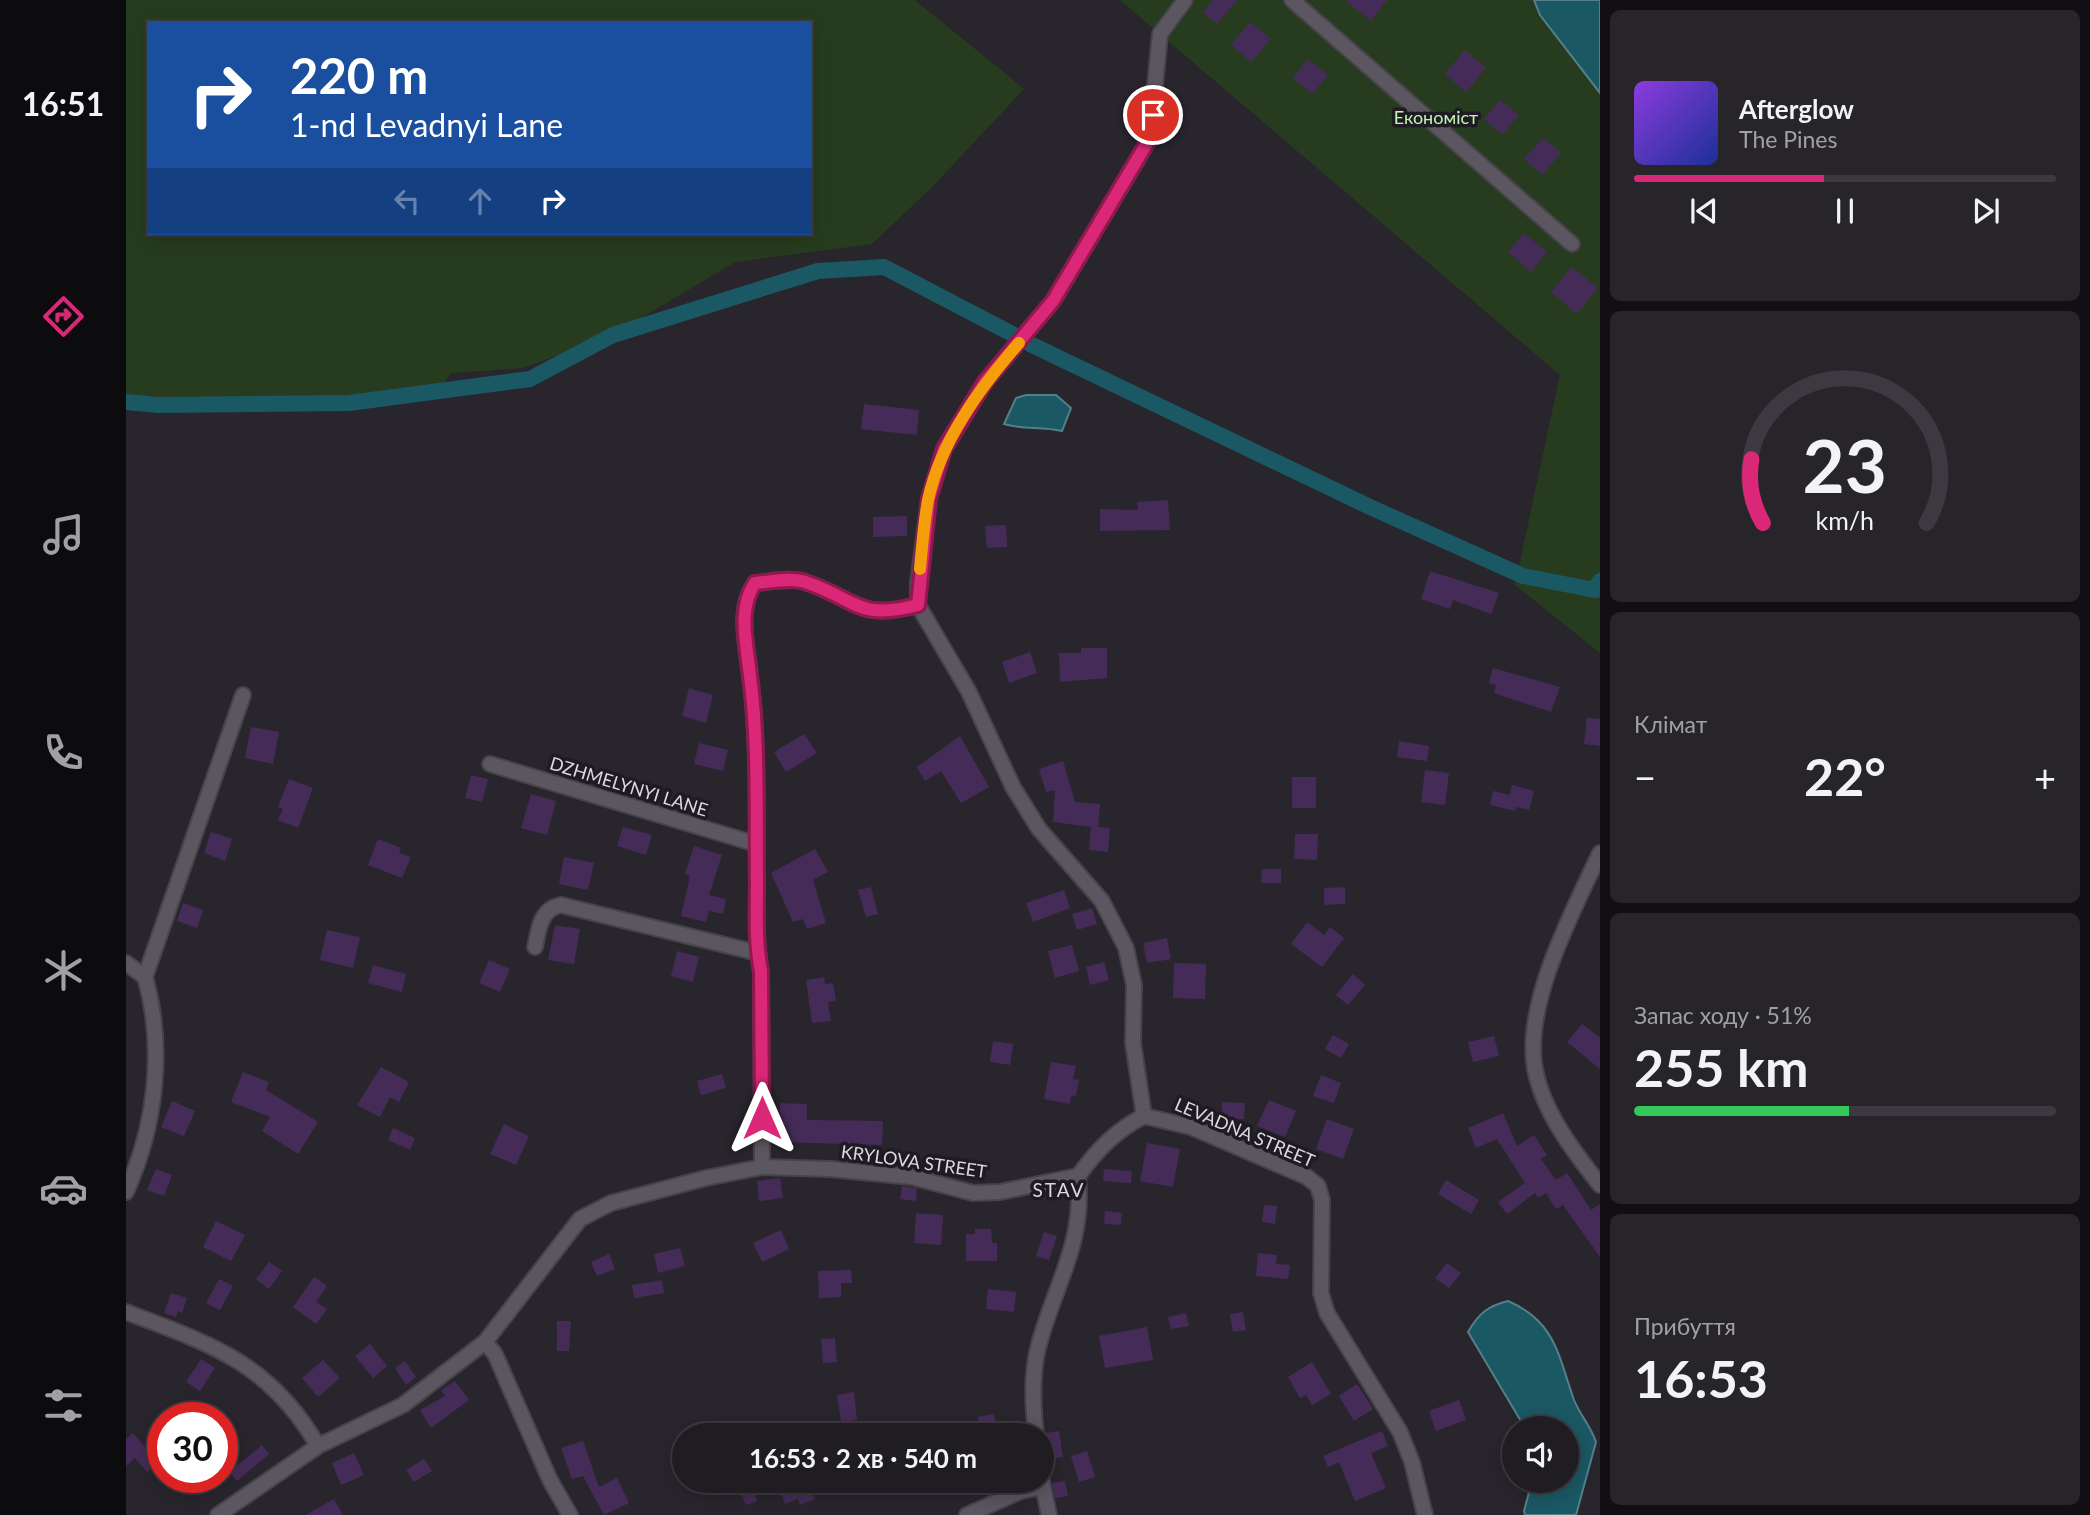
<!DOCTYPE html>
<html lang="uk">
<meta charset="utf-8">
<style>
body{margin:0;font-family:Lato,sans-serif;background:#27252a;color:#f1f3f6;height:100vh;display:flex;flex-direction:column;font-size:26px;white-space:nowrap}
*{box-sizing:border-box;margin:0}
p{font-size:23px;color:#a1a1a5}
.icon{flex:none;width:38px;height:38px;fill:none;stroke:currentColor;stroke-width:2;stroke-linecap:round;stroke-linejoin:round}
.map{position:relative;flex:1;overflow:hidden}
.drawer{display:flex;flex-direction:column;gap:10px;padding:10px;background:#110f13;width:490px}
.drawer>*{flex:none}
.guide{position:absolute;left:21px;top:21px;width:665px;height:214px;border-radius:0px;box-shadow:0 4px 18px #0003,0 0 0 2px #3c3a40;background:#1a4fa0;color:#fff;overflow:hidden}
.buttons{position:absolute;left:1376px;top:1416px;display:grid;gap:14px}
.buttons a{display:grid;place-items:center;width:77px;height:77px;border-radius:50%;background:#1f1c22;box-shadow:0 4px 18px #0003,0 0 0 2px #3c3a40;font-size:35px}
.speed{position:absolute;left:21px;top:1402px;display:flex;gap:14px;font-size:35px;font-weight:700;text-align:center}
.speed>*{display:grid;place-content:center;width:91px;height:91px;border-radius:50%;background:#1f1c22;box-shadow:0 4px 18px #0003,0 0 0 2px #3c3a40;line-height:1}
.speed .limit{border:10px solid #d22;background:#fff;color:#111}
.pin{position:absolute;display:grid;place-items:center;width:60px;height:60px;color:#fff;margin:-30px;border:4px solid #fff;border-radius:50%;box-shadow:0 2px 7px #0007}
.me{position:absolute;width:77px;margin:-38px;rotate:0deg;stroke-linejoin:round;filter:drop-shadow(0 0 5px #0008)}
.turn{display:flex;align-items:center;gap:24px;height:147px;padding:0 28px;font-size:32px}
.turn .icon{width:91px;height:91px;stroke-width:2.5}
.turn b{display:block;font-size:49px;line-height:60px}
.lanes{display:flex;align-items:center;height:66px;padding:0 28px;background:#0003;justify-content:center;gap:35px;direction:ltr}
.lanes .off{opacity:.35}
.big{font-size:52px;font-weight:700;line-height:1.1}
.drawer .tile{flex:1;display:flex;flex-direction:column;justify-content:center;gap:10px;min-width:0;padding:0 24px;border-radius:10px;background:#27252a}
.drawer .dial{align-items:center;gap:0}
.dial svg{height:182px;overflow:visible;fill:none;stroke:#3c3a40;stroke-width:7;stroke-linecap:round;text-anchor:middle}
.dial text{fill:#f1f3f6;stroke:none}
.song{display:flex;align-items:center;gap:21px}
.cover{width:84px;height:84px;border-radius:10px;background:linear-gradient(135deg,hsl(270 70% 55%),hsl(230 70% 35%))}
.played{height:7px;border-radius:4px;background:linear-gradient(90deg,#db2777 45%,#3c3a40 45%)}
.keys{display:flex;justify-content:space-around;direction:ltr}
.heat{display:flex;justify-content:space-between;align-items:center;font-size:38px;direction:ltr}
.charge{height:10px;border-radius:5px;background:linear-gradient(90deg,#34c759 51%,#3c3a40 0)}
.trip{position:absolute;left:546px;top:1423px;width:382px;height:70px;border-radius:35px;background:#1f1c22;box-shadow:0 4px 18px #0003,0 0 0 2px #3c3a40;font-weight:700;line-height:70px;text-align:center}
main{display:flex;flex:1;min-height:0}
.tabs{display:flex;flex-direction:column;width:126px;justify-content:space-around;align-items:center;background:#0c0b0e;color:#a1a1a5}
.tabs .icon{width:49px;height:49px}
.tabs .selected{color:#db2777}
.tabs b{font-size:32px;color:#f1f3f6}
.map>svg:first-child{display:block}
.green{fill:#273c1e;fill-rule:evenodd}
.water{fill:#1a5864;stroke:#547f89;stroke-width:2}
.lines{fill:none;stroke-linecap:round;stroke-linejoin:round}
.canal{stroke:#1a5864;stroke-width:16}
.building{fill:#452c58}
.street-casing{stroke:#47434a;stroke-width:18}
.street{stroke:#5b565f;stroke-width:14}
.route-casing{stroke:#8e194d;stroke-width:18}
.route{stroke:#db2777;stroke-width:12}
.slow{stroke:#f59e0b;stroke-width:12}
.labels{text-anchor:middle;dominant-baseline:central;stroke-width:7;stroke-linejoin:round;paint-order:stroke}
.park-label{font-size:18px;fill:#c1f4ac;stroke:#1f1b23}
.street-label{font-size:18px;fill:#dcd9df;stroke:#1f1b23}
.neighbourhood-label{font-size:19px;letter-spacing:2px;fill:#dcd9df;stroke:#1f1b23}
</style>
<main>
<nav class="tabs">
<b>16:51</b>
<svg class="icon selected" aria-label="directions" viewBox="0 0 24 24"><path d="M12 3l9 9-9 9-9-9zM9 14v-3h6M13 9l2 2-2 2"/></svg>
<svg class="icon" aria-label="music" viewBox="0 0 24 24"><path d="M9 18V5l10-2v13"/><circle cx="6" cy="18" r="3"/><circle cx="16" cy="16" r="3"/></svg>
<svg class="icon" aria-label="phone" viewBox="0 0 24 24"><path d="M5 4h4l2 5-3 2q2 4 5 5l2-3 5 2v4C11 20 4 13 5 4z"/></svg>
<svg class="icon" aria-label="climate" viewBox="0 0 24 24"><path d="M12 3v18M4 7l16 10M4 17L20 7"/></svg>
<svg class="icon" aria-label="car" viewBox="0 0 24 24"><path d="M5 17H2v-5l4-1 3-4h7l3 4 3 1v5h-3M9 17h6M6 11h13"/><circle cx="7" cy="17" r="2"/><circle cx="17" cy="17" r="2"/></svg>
<svg class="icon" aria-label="filters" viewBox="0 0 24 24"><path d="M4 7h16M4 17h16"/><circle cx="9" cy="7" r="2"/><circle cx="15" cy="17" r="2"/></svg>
</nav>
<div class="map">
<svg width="1474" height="1515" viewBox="0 0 1474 1515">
<rect width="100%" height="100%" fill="#29252d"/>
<g class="green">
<path d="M 0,0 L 789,0 L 898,89 L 807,186 L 746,244 L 609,262 L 487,335 L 397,368 L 325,373 L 313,390 L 223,403 L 133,403 L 0,397 ZM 23,23 L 684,23 L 684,233 L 23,233 Z"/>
<polygon points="994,0 1474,0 1474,653 1389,585 1434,375"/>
</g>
<g class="water">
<polygon points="1408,0 1474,0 1474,93 1414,15"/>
<path d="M 900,395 L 930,395 L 945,408 L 936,431 C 916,426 897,430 878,424 L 890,398 Z"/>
<path d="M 1382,1301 C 1430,1322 1432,1355 1448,1400 C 1454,1415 1465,1426 1470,1442 L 1450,1515 L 1399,1515 L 1398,1511 L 1406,1481 L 1440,1480 L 1440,1428 L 1399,1428 L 1342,1332 C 1353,1313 1362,1306 1382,1301 Z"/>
</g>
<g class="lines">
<g class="canal">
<polyline points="904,344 1244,507 1397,576 1469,590 1474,581"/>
<polyline points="0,402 32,405 223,403 404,379 487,335 692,271 758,267 890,336"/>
</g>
</g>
<g class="building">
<polygon points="1087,0 1111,0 1091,24 1077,12"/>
<polygon points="1219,0 1261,0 1245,21"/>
<polygon points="1124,22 1145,39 1125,62 1105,45"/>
<polygon points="1339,50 1360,68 1340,92 1319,74"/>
<polygon points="1182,59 1202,75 1186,94 1167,78"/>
<polygon points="1374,100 1393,115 1376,135 1358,119"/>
<polygon points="1418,138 1435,153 1416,175 1398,159"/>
<polygon points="1398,233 1421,252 1405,272 1382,252"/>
<polygon points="1446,267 1472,288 1451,314 1425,292"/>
<polygon points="738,404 793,410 791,435 735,429"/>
<polygon points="1042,500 1044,530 974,531 974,509 1012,510 1011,502"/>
<polygon points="781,516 781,536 747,537 747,517"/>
<polygon points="880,525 881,547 861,548 859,526"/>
<polygon points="1304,571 1373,593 1365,614 1327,600 1324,609 1295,599"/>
<polygon points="955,648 981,648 981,678 934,682 933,653 955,653"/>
<polygon points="904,652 911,673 883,683 876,662"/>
<polygon points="1367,668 1434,687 1425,712 1368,693 1370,685 1363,683"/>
<polygon points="563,688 587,695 580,723 556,716"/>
<polygon points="1461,718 1474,719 1474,746 1458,744"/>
<polygon points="125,727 153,732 147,764 119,758"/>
<polygon points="678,734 691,753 660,772 648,752"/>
<polygon points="834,736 863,787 835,803 815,771 799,781 791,767"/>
<polygon points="1273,741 1303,746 1301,761 1271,757"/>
<polygon points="573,743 602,750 597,771 568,764"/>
<polygon points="937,761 949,802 974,804 972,827 984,828 982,852 963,850 965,827 927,822 929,790 920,792 913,769"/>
<polygon points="1299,770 1323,773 1319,805 1295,802"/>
<polygon points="345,775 362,779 356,802 339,798"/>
<rect x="1166" y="777" width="24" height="31"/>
<polygon points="163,779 187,788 172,828 152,820 157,809 152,807"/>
<polygon points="1386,785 1408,791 1403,810 1390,807 1389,811 1364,805 1367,791 1384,795"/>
<polygon points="405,794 430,801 421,835 395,828"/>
<polygon points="497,827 526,835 520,855 491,846"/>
<polygon points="85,832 106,839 99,861 78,853"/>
<polygon points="1169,834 1192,834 1191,860 1168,859"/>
<polygon points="252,839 275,848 273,853 285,857 276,878 242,865"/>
<polygon points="568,846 596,855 583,895 600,899 597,914 583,911 580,922 555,916 564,876 559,874"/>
<polygon points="689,849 702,872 687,880 700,923 681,929 677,919 667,922 645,873"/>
<polygon points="438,857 468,863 462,890 433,884"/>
<polygon points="1136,869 1155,869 1155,883 1135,883"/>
<polygon points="745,887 752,914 740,917 732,890"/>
<polygon points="1219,887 1219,904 1198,905 1198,888"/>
<polygon points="938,890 944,908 907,922 900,903"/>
<polygon points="57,903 77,910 71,928 51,921"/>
<polygon points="966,908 971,924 951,930 946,914"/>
<polygon points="1181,922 1198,935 1204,927 1218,938 1196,967 1165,944"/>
<polygon points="429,925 454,929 448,964 422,960"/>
<polygon points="201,930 234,937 227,968 194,960"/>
<polygon points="1041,938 1045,959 1021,963 1017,943"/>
<polygon points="946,945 953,971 929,978 922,951"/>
<polygon points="551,951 573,957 567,982 545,976"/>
<polygon points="363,960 384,969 374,992 353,983"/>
<polygon points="978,962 983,980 964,985 960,967"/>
<polygon points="1048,963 1080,964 1079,999 1047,998"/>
<polygon points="247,965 280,974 276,992 242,983"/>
<polygon points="1227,974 1239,985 1222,1005 1210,995"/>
<polygon points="698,977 699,984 707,983 710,1001 702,1002 705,1021 686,1023 680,980"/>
<polygon points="1456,1024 1474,1038 1474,1069 1441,1042"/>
<polygon points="1207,1035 1223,1044 1215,1058 1199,1049"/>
<polygon points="1368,1036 1373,1056 1347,1062 1342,1042"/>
<polygon points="867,1041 887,1044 884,1065 864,1062"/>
<polygon points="925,1062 950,1066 947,1079 953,1080 950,1096 945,1095 944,1104 918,1099"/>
<polygon points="255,1067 283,1082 273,1102 264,1097 254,1117 231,1105"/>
<polygon points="117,1072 143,1082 140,1090 192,1122 172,1154 136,1131 144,1117 105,1102"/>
<polygon points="596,1074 600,1088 575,1095 571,1081"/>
<polygon points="1195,1075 1215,1083 1208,1103 1187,1096"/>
<polygon points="1143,1100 1170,1111 1159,1137 1131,1126"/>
<polygon points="46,1101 69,1111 58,1136 35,1127"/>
<polygon points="1096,1102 1119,1103 1118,1119 1096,1119"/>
<polygon points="654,1103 681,1104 681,1120 757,1121 756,1145 653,1142"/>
<polygon points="1377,1113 1391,1146 1408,1135 1421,1155 1415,1159 1430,1180 1441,1173 1465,1210 1474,1204 1474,1257 1437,1205 1430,1209 1420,1193 1412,1198 1409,1193 1381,1214 1372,1202 1399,1183 1371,1139 1350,1148 1342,1128"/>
<polygon points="1201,1119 1228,1129 1217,1159 1190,1149"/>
<polygon points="378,1124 403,1136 390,1165 364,1154"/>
<polygon points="267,1128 289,1138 284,1150 262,1140"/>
<polygon points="1021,1143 1054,1149 1047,1187 1014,1181"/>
<polygon points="30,1169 46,1175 38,1196 21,1190"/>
<polygon points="978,1169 1006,1171 1005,1183 977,1181"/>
<polygon points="654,1178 657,1198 633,1201 631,1181"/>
<polygon points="1320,1180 1353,1200 1345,1214 1312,1194"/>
<polygon points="776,1186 791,1188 790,1201 774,1199"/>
<polygon points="1138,1205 1151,1206 1149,1224 1136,1222"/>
<polygon points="979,1211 996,1213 995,1225 978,1224"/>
<polygon points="790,1213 817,1215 815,1245 788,1243"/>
<polygon points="90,1221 119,1235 105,1261 77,1247"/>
<polygon points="849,1229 865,1229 866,1243 871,1243 871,1261 840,1261 840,1234 849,1234"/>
<polygon points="655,1230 663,1249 636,1262 627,1243"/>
<polygon points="918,1232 931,1236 923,1260 910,1256"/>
<polygon points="554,1248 559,1266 532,1273 528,1254"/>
<polygon points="1132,1253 1151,1255 1150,1264 1164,1265 1162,1279 1130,1276"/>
<polygon points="483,1254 489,1269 471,1276 465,1262"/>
<polygon points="143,1262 156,1271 143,1289 130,1279"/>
<polygon points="1321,1263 1335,1273 1323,1288 1309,1278"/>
<polygon points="725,1270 726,1283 715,1283 715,1297 693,1298 692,1271"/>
<polygon points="188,1277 201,1286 190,1302 201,1309 190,1324 167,1307"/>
<polygon points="93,1279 107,1286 94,1310 80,1303"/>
<polygon points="536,1280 538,1293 508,1298 506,1285"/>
<polygon points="862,1289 890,1292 888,1312 860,1309"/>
<polygon points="45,1293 61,1298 56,1313 52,1311 50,1317 38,1313"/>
<polygon points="1117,1312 1120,1330 1107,1332 1104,1314"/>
<polygon points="1060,1313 1063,1326 1045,1329 1042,1317"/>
<polygon points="431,1321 445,1321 443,1351 431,1351"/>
<polygon points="1021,1327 1027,1360 979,1368 973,1336"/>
<polygon points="709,1338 711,1362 697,1363 695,1339"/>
<polygon points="244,1344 261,1366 247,1378 229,1356"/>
<polygon points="75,1359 89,1368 74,1391 60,1382"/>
<polygon points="197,1360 214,1378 192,1397 176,1378"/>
<polygon points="279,1361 290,1377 280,1385 269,1368"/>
<polygon points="1186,1362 1205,1394 1186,1405 1180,1395 1174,1398 1162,1377"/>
<polygon points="329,1381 343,1400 305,1428 294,1410 319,1396 315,1390"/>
<polygon points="1231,1384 1247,1409 1228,1421 1213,1396"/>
<polygon points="728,1392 731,1420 715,1422 711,1395"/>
<polygon points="1333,1400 1340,1420 1310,1431 1303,1411"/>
<polygon points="868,1414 872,1435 856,1435 852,1417"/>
<polygon points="933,1431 937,1457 923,1459 919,1433"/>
<polygon points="1256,1431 1262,1446 1245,1453 1260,1488 1229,1501 1213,1462 1202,1467 1197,1456"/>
<polygon points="7,1433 32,1463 21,1472 9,1458 0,1466 0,1439"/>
<polygon points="457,1441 473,1487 491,1478 503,1503 478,1515 457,1476 446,1479 435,1448"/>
<polygon points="136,1445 143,1454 111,1481 103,1472"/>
<polygon points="961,1451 969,1477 953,1482 945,1456"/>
<polygon points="228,1453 238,1475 215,1485 206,1463"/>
<polygon points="298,1459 306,1471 288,1482 280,1470"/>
<polygon points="650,1480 674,1480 677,1488 684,1485 689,1499 674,1505 672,1499 659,1504"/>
<polygon points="939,1481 942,1496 929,1498 926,1483"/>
<polygon points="626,1486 631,1501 620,1505 614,1490"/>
<polygon points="208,1499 217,1515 180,1515"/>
</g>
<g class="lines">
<defs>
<g id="street">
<polyline points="1059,0 1034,34 1024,138 927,301 859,382 818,449 803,499 792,583 792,605 843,692 887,787 913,829 976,901 1000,948 1008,985 1007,1043 1018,1116 1065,1127 1181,1177 1192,1186 1196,1200 1195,1293 1201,1313 1274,1432 1286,1462 1299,1515"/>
<polyline points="1166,0 1446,244"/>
<polyline points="364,764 630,844"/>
<path d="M 1474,853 C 1447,911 1397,1004 1409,1069 C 1417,1112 1448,1152 1474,1185"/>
<path d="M 409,947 C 413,929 414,909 435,905 L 632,953"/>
<polyline points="0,963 19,977"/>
<path d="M 636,1167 L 635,971 C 629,941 631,911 631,880 C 630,812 633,744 624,676 C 621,646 610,609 629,583 C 644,582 665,577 679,582 C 731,599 731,621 792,605"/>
<path d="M 952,1176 C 972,1149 989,1131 1018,1116"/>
<path d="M 0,1192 C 30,1126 39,1047 19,977 L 117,695"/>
<path d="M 0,1312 C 85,1344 144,1363 192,1446"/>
<polyline points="359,1342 369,1354 424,1480 444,1515"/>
<path d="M 910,1435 C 907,1407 905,1376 912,1348 C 928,1285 959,1245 952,1176"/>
<polyline points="915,1477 923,1515"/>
<polyline points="92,1515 192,1446 277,1405 359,1342 454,1219 485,1203 580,1178 636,1167 704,1169 786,1177 847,1193 874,1192 952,1176"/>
<polyline points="841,1515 895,1491 916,1487"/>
</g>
</defs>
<use href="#street" class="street-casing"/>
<use href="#street" class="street"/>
</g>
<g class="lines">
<defs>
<path id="route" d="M 636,1118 L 635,971 C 629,941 631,911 631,880 C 630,812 633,744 624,676 C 621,646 611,609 629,583 C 644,582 665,577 679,582 C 731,599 730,621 792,605 L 803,499 L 818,449 L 859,382 L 927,301 L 1024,138 L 1027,115"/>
</defs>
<use href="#route" class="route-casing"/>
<use href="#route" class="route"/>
<path class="slow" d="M 794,569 C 796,546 798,522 802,500 C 815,440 854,388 893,343"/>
</g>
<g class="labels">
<g class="park-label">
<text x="1310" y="117">Економіст</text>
</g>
<g class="street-label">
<text transform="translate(503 786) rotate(17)">DZHMELYNYI LANE</text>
<text transform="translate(1119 1132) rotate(23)">LEVADNA STREET</text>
<text transform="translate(788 1161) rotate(8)">KRYLOVA STREET</text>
</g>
<g class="neighbourhood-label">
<text x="933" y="1189">STAV</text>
</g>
</g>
</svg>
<div class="buttons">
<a><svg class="icon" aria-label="sound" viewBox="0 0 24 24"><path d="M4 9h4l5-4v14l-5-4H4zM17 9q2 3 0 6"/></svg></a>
</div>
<div class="speed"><div class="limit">30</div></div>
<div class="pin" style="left:1027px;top:115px;background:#d93025"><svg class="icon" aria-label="arrive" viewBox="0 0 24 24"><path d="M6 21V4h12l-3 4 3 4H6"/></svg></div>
<svg class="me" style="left:636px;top:1118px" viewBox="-20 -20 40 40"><path d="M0-17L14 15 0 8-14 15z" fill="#db2777" stroke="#fff" stroke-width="4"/></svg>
<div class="trip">16:53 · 2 хв · 540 m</div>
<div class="guide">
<div class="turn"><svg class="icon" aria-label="right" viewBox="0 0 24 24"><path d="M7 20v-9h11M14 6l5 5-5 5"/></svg><div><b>220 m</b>1-nd Levadnyi Lane</div></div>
<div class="lanes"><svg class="icon off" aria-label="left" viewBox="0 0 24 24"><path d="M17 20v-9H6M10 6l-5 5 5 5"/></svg><svg class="icon off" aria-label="ahead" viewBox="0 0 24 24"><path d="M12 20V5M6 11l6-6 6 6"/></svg><svg class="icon" aria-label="right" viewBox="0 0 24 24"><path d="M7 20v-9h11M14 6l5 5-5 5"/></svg></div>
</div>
</div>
<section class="drawer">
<div class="tile">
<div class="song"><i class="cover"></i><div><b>Afterglow</b><p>The Pines</p></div></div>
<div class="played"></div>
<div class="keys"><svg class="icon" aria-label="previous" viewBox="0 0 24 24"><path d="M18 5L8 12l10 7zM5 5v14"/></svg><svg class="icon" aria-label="pause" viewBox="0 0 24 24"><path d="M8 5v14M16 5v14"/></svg><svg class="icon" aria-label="next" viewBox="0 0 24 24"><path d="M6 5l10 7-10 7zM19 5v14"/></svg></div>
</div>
<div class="tile dial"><svg viewBox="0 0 100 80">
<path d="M14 69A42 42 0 1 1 86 69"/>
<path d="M14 69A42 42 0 0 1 9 41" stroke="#db2777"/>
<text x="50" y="56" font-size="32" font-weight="700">23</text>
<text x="50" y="72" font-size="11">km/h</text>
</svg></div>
<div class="tile"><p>Клімат</p>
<div class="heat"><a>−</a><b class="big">22°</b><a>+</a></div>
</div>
<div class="tile"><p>Запас ходу · 51%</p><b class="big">255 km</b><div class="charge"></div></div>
<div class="tile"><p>Прибуття</p><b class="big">16:53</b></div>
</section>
</main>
